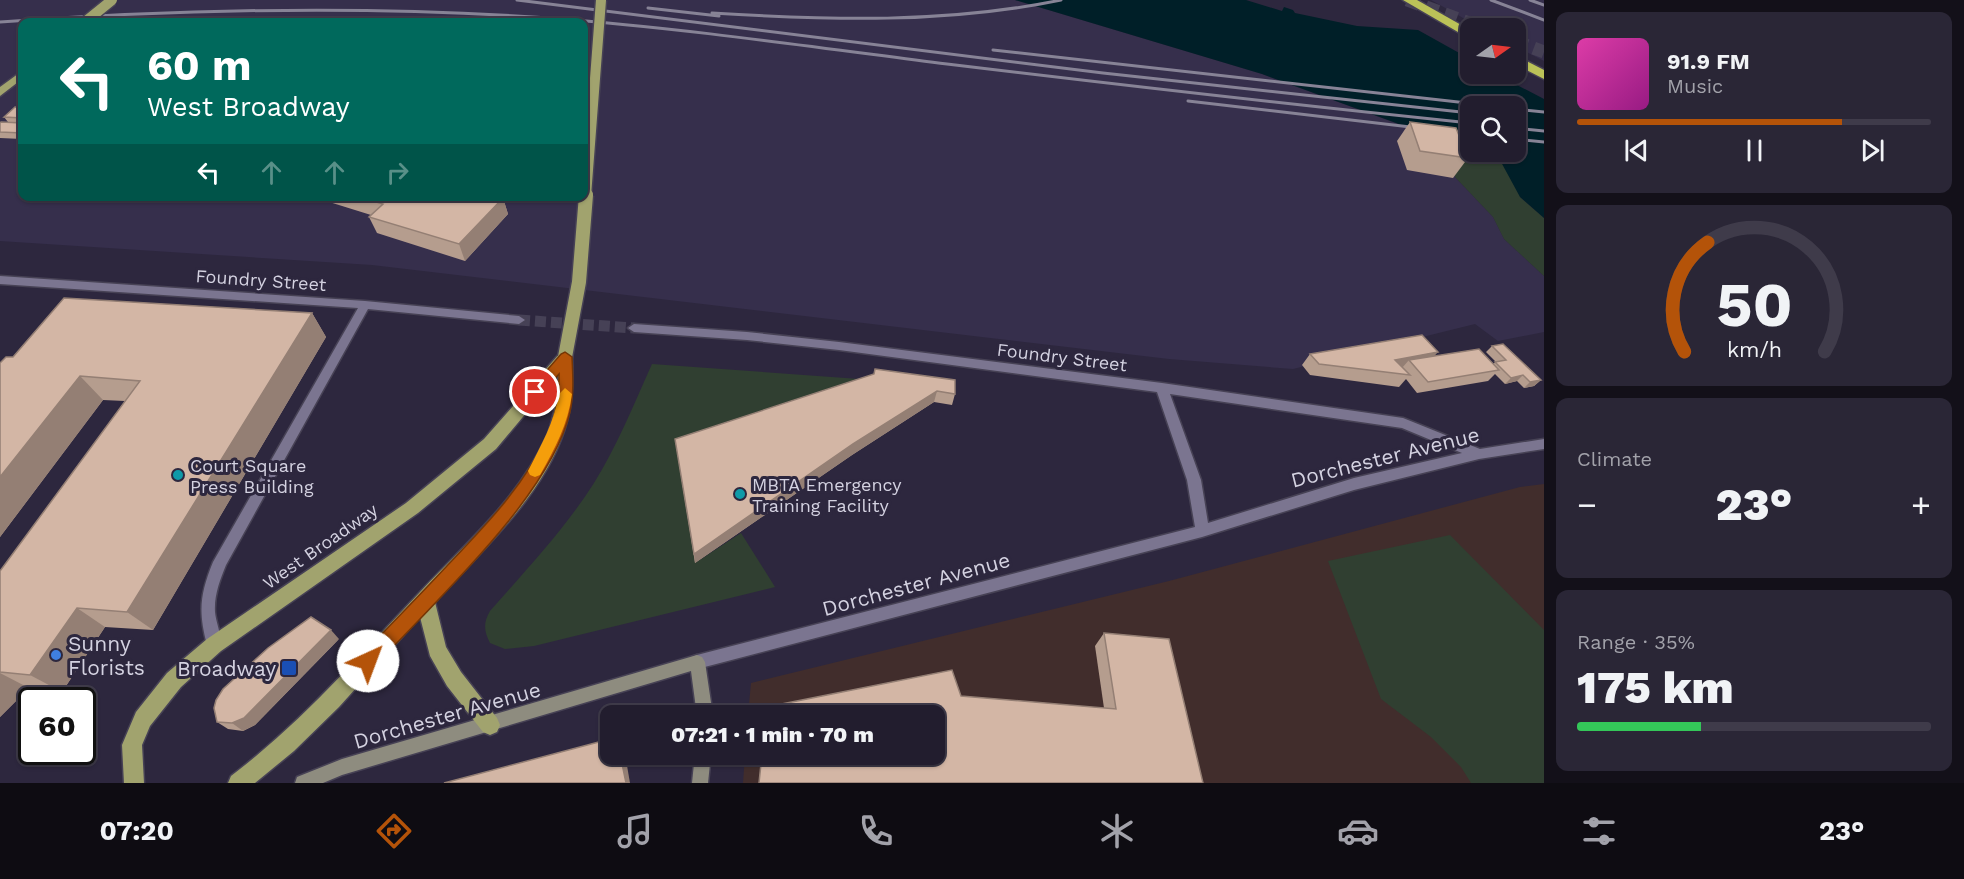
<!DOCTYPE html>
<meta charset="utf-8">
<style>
body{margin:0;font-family:"Work Sans",sans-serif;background:#2a2636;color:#f1f3f6;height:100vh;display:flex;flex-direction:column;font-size:22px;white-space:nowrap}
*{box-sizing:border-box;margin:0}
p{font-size:20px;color:#a2a2aa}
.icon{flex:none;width:33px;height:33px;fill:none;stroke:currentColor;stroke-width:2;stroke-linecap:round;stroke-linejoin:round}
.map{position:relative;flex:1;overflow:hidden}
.side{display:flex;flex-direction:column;gap:12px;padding:12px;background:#131019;width:420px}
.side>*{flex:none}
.guide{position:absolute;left:18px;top:18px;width:570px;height:183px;border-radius:12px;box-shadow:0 2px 4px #0004,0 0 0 2px #3f3b4a;background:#00695c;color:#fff;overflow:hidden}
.needle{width:39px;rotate:76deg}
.tools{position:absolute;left:1460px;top:18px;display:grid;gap:12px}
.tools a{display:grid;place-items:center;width:66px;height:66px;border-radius:12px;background:#221d2e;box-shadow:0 2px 4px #0004,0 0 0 2px #3f3b4a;font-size:30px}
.speed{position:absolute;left:18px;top:687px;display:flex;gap:12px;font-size:30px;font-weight:700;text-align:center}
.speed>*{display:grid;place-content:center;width:78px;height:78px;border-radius:50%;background:#221d2e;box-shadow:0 2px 4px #0004,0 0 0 2px #3f3b4a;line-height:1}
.speed .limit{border:3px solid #111;border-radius:9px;background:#fff;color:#111}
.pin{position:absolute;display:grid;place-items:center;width:51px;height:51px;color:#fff;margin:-26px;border:3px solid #fff;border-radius:50%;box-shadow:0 2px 6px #0007}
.me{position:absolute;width:66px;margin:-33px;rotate:43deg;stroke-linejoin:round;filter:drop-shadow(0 0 4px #0008)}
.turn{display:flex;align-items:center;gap:21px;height:126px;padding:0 30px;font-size:27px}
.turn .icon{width:78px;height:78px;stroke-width:2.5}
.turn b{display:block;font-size:42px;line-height:51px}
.lanes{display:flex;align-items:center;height:57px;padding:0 30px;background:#0003;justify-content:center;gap:30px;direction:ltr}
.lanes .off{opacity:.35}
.big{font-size:45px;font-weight:800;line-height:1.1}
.side .tile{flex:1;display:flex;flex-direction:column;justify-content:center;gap:9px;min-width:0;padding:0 21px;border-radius:12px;background:#2a2636}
.side .dial{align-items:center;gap:0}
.dial svg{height:156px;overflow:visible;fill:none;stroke:#3f3b4a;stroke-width:7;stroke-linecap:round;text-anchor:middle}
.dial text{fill:#f1f3f6;stroke:none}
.song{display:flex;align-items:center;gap:18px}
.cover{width:72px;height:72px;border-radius:9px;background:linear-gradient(135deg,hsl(320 70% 55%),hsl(310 70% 35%))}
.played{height:6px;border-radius:3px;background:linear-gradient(90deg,#b45309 75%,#3f3b4a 75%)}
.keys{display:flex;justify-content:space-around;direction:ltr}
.heat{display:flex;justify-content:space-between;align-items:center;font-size:33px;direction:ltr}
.charge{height:9px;border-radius:4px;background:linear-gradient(90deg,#34c759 35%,#3f3b4a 0)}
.trip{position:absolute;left:600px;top:705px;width:345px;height:60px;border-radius:12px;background:#221d2e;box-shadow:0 2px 4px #0004,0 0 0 2px #3f3b4a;font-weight:800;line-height:60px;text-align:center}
.menu{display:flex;height:96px;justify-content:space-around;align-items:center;background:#0e0c12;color:#a2a2aa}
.menu .icon{width:42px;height:42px}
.menu .on{color:#b45309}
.menu b{font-size:27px;color:#f1f3f6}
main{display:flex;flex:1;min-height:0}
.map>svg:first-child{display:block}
.built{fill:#362f4c;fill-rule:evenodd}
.industrial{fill:#412d2c}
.green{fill:#303f31}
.water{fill:#001f28}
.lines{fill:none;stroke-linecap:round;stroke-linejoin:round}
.minor-tunnel{stroke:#464156;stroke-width:11;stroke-dasharray:11 5;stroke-linecap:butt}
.motorway-tunnel{stroke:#464156;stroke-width:13;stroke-dasharray:13 7;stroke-linecap:butt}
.minor-casing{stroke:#474255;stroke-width:3}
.secondary-casing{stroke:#474255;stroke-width:3}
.primary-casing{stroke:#474255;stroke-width:3}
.motorway-casing{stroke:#474255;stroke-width:3}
.minor{fill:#7b7590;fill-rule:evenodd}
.secondary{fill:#8e8c7f;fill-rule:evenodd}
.primary{fill:#a1a36e;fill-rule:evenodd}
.motorway{fill:#bbc258;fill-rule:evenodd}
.rail{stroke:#878396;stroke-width:3}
.primary-bridge-far1-casing{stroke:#474255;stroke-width:13;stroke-linecap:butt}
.primary-bridge-casing{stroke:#474255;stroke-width:17;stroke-linecap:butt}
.primary-bridge-far1{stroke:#a1a36e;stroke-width:10}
.primary-bridge{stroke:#a1a36e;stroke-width:14}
.wall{fill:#b59d8e}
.shaded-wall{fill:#947f74}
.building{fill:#d3b6a5;stroke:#947f74;stroke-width:1.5}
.route{fill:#b45309;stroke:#753606;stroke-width:1.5}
.slow{fill:#f59e0b}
.culture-dot{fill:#0f9aa8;stroke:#2d273e;stroke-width:2}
.shop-dot{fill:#3f7fe0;stroke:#2d273e;stroke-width:2}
.transit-dot{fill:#1a4fb4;stroke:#2d273e;stroke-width:2}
.labels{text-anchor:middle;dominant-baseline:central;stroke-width:6;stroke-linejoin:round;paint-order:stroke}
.street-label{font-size:18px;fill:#d4d2e1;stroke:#2d273e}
.poi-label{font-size:18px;fill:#d4d2e1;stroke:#2d273e;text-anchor:start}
.near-street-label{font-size:21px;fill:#d4d2e1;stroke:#2d273e}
.near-poi-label{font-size:21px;fill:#d4d2e1;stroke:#2d273e;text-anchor:start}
</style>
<main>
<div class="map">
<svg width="1544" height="783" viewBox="0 0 1544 783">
<rect width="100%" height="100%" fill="#2d273e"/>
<g class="built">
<path d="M 0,0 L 1015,0 L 1262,74 L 1442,140 L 1455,177 L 1493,217 L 1504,239 L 1544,276 L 1544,332 L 1498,341 L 1475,324 L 1293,369 L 1169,359 L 372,265 L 0,241 ZM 22,22 L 584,22 L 584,196 L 22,196 Z"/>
<polygon points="1431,0 1544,0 1544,61 1515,46 1515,28 1481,28"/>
</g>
<polygon class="industrial" points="1544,484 1544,783 743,783 745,755 934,754 934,716 748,715 751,683 1169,581 1520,487"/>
<g class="green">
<polygon points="1442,140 1485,156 1515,152 1520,197 1544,218 1544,276 1504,239 1493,217 1455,177"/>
<path d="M 652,364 L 873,380 L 695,563 L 741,533 L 775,587 L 534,646 L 505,649 L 490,643 C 484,631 483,623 490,611 C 526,570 564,530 594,483 C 617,446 634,404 652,364 Z"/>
<polygon points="1450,535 1544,630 1544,783 1471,783 1461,767 1431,737 1381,699 1328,561"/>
</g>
<polygon class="water" points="1015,0 1246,0 1282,11 1284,7 1293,10 1295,13 1357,26 1418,30 1470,59 1470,74 1496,74 1544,99 1544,218 1520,197 1501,162 1473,152 1515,152 1515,106 1470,106 1470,150 1262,74"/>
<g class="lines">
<polyline class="minor-tunnel" points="519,320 634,328"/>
<g class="motorway-tunnel">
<polyline points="1407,0 1483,28"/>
<polyline points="1515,41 1544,52"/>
</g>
<defs>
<g id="minor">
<path d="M 0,276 L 365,301 L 519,316 L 525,320 L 519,324 L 368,309 L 226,565 C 220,580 214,595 215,612 C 216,624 224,639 219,650 L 214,652 L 209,650 L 207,645 C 198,611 200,594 213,562 L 358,308 L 0,284 Z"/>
<path d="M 634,324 L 747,332 L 839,342 L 1162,383 L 1403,418 L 1480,449 L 1544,439 L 1544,449 L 1479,459 L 1354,490 L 1202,537 L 697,669 L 692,667 L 689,662 L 692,657 L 697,655 L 1195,527 L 1187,480 L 1157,392 L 839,350 L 747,340 L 634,332 L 628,328 ZM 1170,394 L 1402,428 L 1462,453 L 1354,478 L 1208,523 L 1201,480 Z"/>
</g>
<g id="secondary">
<polygon points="697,655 702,657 705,662 713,716 697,716 691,671 342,775 323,783 295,783 297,777 342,759"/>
<polygon points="695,754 711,754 708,783 692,783"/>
</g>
<g id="primary">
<polygon points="22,71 22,79 0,96 0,87"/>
<path d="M 565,352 L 570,353 L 572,357 C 573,379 573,400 567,421 C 549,491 482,550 435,602 L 446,647 L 461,672 L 497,718 L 500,725 L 497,732 L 490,735 L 483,732 L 447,686 L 430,656 L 420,617 L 339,707 L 294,751 L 255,783 L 228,783 L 231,776 C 302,722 359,656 420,592 C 465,544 518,499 546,438 C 555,418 557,396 558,375 L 496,449 L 418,513 L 221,651 L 181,687 L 150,726 L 142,745 L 144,783 L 124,783 L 122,745 L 136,712 L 167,673 L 207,639 L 406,503 L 484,439 L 560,353 Z"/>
</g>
<g id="motorway">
<polygon points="1403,0 1417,0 1470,30 1470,39"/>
<polygon points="1515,55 1544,70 1544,79 1515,64"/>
</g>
</defs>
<use href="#minor" class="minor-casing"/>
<use href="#secondary" class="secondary-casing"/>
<use href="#primary" class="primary-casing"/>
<use href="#motorway" class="motorway-casing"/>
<use href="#minor" class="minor"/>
<use href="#secondary" class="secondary"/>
<use href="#primary" class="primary"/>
<use href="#motorway" class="motorway"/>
<g class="rail">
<polyline points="517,0 1103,73 1470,113"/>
<polyline points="1491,0 1544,20"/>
<polyline points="1530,0 1544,5"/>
<polyline points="648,8 719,16"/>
<path d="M 712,13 C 830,20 945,24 1061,0"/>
<path d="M 0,22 C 183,9 366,5 549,18 C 682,28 814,47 947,64 C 1121,85 1295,105 1470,123"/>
<polyline points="993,50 1494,106"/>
<polyline points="1188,101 1470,134"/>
<polyline points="1515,109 1544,112"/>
<polyline points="1515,128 1544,131"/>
<polyline points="1515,139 1544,142"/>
</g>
<defs>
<g id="primary-bridge-far1">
<polyline points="85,22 112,0"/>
<polyline points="586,196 601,0"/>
</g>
<polyline id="primary-bridge" points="565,357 579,282 586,195"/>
</defs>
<use href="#primary-bridge-far1" class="primary-bridge-far1-casing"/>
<use href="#primary-bridge" class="primary-bridge-casing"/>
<use href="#primary-bridge-far1" class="primary-bridge-far1"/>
<use href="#primary-bridge" class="primary-bridge"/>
</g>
<g class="wall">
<polygon points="22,108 22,139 0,138 0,123 8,122 4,117"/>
<polygon points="1410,122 1468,158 1453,178 1407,170 1397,141"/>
<polygon points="114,196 140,196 133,202"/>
<polygon points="310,196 499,196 503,198 508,214 465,261 377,233 369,217 371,215"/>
<polygon points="312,313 326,337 153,630 105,627 62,692 29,688 0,717 0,571 125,401 103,400 0,537 0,363 13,357"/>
<polygon points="1492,346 1541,380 1534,386 1524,388 1517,381 1505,384 1495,374 1488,381 1417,393 1406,379 1399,387 1310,375 1302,365 1310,354 1434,356 1493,364 1496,362 1486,352"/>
<polygon points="874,374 955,394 952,405 934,402 852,455 695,563 675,439"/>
<polygon points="1104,633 1203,783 1104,708 1095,646"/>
<polygon points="339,639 255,725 243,731 228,729 217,722"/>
</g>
<g class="shaded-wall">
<polygon points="129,196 140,196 133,202"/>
<polygon points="503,198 508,214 465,261 459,244"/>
<polygon points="312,313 326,337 153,630 127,612"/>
<polygon points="1438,352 1428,363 1409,360 1402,368 1395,360"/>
<polygon points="1523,375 1517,381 1505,384 1511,378"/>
<polygon points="80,376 103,400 0,537 0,477"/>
<polygon points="1541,380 1534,386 1524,388 1530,382"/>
<polygon points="937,391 934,402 852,455 695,563 694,554 853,444"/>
<polygon points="77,608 105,627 62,692 30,675"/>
<polygon points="331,630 339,639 255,725 243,731 232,723"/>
<polygon points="0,673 29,688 0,717"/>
<polygon points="620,754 625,754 630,783 626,783"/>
</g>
<g class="building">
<polygon points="15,107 22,108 22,118 4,117"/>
<polygon points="1,122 22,123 22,133 0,132 0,123"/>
<polygon points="1410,122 1456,128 1468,158 1420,151"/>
<polygon points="356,196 499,196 503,198 459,244 369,217 383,204"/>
<polygon points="64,298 312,313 127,612 77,608 30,675 0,672 0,571 140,381 80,376 0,477 0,363 6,357 13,357"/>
<polygon points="1422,335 1438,352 1395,360 1410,375 1319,364 1310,354"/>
<polygon points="1503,344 1541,380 1530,382 1523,375 1511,378 1495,362 1506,360 1492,346"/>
<polygon points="1479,349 1499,370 1428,382 1409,360"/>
<polygon points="875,369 955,380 955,394 937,391 853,444 694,554 675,439 874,374"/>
<polygon points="311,617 331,630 244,718 232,723 217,722 214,708 216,700 223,689 268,648"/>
<polygon points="1104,633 1169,639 1203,783 759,783 762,754 934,754 934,716 766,716 767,707 952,670 961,696 1116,709"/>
<polygon points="610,739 610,754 620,754 626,783 444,783"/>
</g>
<path class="route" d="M 565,352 L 572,357 C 573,376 574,394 570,412 C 550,497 433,603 374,667 L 368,669 L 362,667 L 359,661 L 362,655 C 389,626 417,598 444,569 C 482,529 524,487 547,436 C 556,416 559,395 559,374 L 540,396 L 530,396 L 528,392 L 561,354 Z"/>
<path class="slow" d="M 565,388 L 572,394 C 568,424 555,449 540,475 L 535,477 L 530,475 L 528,471 C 541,445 554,423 559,394 Z"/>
<g class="culture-dot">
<circle cx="178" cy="475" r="6"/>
<circle cx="740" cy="494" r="6"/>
</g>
<circle class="shop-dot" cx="56" cy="655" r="6"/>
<rect class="transit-dot" x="281" y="660" width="16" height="16" rx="3"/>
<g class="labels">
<g class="street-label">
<text transform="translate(261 280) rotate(4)">Foundry Street</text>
<text transform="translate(1062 357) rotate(7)">Foundry Street</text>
<text transform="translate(320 546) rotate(-35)">West Broadway</text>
</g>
<g class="poi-label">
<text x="190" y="465">Court Square<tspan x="190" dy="21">Press Building</tspan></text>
<text x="752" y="484">MBTA Emergency<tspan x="752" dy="21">Training Facility</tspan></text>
</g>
<g class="near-street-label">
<text transform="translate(1385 457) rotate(-14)">Dorchester Avenue</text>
<text transform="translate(916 584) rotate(-15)">Dorchester Avenue</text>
<text transform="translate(447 715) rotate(-16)">Dorchester Avenue</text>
</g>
<g class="near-poi-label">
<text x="68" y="643">Sunny<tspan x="68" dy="24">Florists</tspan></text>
<text x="276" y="668" text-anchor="end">Broadway</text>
</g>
</g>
</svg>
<div class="tools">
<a><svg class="needle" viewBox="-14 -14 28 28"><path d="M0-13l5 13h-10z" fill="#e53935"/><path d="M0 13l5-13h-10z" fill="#a2a2aa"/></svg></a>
<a><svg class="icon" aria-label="search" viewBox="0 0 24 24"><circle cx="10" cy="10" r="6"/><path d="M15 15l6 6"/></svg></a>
</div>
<div class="speed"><div class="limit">60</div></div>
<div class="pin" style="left:535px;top:392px;background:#d93025"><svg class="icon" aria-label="arrive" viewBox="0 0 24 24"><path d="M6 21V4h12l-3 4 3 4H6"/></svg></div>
<svg class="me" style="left:368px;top:661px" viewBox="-20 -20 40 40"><circle r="19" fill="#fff"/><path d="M0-13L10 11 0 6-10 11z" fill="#b45309"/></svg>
<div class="trip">07:21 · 1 min · 70 m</div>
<div class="guide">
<div class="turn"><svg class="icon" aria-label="left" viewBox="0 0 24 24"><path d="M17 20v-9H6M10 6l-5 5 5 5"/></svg><div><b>60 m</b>West Broadway</div></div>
<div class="lanes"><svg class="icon" aria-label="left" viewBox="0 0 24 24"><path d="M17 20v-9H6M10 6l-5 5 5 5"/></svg><svg class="icon off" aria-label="ahead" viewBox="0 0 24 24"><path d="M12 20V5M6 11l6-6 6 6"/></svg><svg class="icon off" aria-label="ahead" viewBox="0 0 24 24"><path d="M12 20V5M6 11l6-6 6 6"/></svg><svg class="icon off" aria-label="right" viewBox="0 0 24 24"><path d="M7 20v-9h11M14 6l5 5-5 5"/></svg></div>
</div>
</div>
<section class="side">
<div class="tile">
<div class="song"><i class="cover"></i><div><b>91.9 FM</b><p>Music</p></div></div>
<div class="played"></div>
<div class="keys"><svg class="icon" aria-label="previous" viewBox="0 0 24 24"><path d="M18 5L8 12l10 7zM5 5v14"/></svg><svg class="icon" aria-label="pause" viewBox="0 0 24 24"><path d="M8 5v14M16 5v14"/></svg><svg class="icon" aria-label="next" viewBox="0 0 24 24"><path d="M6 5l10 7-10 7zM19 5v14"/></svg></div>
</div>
<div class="tile dial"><svg viewBox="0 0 100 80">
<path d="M14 69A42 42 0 1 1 86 69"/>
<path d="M14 69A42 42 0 0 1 26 13" stroke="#b45309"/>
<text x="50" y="56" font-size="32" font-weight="700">50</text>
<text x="50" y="72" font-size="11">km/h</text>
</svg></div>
<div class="tile"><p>Climate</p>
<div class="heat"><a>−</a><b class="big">23°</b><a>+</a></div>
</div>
<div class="tile"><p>Range · 35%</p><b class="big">175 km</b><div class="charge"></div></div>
</section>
</main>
<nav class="menu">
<b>07:20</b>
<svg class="icon on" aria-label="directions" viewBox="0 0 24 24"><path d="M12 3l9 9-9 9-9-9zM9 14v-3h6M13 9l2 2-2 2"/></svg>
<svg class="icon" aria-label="music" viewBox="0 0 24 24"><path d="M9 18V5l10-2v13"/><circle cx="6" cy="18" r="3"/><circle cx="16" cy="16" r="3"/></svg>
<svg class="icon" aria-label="phone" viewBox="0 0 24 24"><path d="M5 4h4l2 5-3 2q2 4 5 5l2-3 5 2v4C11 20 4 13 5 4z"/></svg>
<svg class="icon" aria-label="climate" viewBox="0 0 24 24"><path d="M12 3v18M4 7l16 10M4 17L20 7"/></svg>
<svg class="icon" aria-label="car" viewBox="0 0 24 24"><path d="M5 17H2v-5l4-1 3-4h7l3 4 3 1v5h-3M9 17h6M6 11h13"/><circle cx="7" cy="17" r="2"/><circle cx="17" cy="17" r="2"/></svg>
<svg class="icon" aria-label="filters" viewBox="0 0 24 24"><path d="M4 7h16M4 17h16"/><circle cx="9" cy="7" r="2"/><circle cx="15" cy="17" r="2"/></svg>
<b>23°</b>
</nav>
